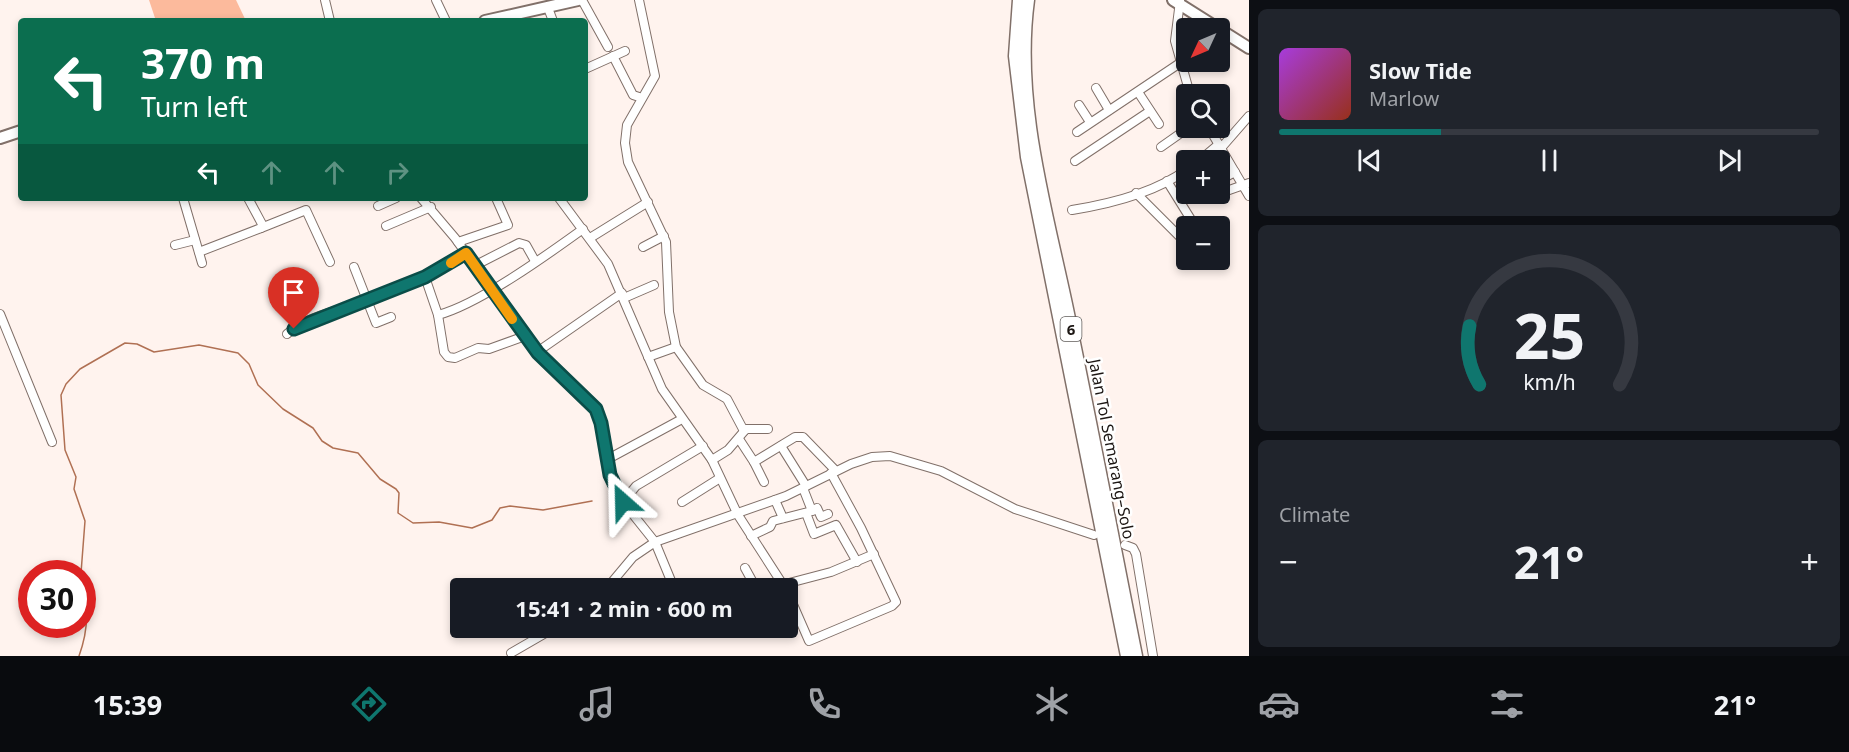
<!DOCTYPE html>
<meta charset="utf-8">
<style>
body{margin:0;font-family:"Noto Sans",sans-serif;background:#20242c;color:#f1f3f6;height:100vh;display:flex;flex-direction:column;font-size:22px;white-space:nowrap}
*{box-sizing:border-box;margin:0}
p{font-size:20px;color:#9ea1a6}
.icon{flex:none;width:33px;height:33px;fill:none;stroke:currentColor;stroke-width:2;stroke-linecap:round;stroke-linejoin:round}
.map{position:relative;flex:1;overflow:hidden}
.panel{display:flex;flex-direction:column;gap:9px;padding:9px;background:#0d0f14;width:600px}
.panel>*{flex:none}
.top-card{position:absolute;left:18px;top:18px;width:570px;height:183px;border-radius:6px;box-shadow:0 3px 9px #0003;background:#0b6e4f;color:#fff;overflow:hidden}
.needle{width:39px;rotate:226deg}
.controls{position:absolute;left:1176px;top:18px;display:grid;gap:12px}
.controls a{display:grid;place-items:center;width:54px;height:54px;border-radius:6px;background:#171b24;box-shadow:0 3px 9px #0003;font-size:30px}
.speed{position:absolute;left:18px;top:560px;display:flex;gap:12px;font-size:30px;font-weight:700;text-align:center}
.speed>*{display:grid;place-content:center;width:78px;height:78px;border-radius:50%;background:#171b24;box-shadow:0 3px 9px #0003;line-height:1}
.speed .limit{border:9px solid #d22;background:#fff;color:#111}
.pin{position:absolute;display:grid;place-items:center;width:51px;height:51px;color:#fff;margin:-62px -26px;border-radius:50% 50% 50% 0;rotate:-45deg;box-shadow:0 0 6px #0007}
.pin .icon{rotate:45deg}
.me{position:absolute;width:66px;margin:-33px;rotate:335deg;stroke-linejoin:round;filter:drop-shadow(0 0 4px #0008)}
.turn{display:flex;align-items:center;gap:21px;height:126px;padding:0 24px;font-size:27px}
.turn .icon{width:78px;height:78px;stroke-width:2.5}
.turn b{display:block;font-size:42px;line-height:51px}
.lanes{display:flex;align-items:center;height:57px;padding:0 24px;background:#0003;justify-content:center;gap:30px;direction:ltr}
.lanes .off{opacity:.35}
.big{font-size:45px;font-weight:700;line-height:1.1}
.panel .card{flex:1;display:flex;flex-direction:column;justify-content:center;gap:9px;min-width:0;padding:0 21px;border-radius:9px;background:#20242c}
.panel .dial{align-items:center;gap:0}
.dial svg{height:156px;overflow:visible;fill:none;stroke:#363941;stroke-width:7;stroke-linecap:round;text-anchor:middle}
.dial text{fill:#f1f3f6;stroke:none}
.song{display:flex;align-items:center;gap:18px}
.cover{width:72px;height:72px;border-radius:9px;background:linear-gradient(135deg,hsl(280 70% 55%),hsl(10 70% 35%))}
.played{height:6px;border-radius:3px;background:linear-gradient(90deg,#0f766e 30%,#363941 30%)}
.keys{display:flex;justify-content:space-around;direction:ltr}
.heat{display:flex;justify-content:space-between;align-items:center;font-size:33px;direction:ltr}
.trip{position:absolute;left:450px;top:578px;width:348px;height:60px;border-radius:6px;background:#171b24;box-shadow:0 3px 9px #0003;font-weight:700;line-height:60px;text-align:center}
.dock{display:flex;height:96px;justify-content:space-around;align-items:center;background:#090b0e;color:#9ea1a6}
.dock .icon{width:42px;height:42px}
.dock .selected{color:#0f766e}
.dock b{font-size:27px;color:#f1f3f6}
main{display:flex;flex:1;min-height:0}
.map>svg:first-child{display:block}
.garden{fill:#fcba9c}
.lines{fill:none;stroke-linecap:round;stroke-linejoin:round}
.stream{stroke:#b07053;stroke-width:1.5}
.minor-casing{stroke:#817069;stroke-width:10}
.major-casing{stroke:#817069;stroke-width:14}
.highway-casing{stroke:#817069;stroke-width:15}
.minor{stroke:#fff;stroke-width:8}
.major{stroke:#fff;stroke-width:10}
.highway{stroke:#fff;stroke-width:12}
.route-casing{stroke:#0a4d48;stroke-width:15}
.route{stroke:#0f766e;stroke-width:10}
.slow{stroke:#f59e0b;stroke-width:10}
.labels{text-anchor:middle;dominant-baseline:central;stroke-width:5;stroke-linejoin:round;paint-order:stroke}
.shield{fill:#fff;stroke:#605c5a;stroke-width:1.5}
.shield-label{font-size:15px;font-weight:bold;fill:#1c1613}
.street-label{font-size:16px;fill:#1c1613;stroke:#fff}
</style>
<main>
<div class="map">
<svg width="1249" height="656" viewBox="0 0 1249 656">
<rect width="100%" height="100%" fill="#fff3ee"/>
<polygon class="garden" points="149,0 236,0 246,21 156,21"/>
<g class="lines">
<g class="stream">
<polyline points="81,573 85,521 74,489 76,477 65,450 61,395 66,384 80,369 125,343 137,344 154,352 199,345 238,353 249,364 258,385 283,409 313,428 322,441 333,448 358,453 380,479 396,489 399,493 398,513 413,523 439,522 472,528 492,520 500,508 510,506 543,510 592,501"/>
<path d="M 79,656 C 87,634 90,613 82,591"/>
</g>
<defs>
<g id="minor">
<polyline points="325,0 330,21"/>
<polyline points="436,0 446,21"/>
<polyline points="582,0 608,47"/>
<polyline points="639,0 655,76 627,125 625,143 628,162 666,242 669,312 676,347 703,385 727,399 744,431"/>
<polyline points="1180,1 1175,41 1190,94"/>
<polyline points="548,8 553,21"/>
<polyline points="613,56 633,95 642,98"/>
<polyline points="585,69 625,51"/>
<polyline points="1096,88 1109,110"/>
<polyline points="1138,92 1159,124"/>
<polyline points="1079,105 1090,122"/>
<polyline points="1209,128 1249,196"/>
<polyline points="1077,132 1180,63"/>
<polyline points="1161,147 1188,128"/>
<polyline points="1221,148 1249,116"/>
<polyline points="1200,160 1219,144"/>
<polyline points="1075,161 1150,111"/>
<polyline points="1220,180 1235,172"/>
<polyline points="1167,181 1195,226"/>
<polyline points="1136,193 1185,242"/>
<polyline points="1218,194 1249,183"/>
<polyline points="183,198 202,263"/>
<polyline points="421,198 455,238 537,352 596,409 601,424 610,475 623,502"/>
<polyline points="559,198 608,264 662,389 712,460 738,515 785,588"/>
<polyline points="378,206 396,198"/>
<path d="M 1072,210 C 1109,204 1155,193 1186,170"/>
<polyline points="386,226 431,207"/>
<polyline points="261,228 306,210 330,262"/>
<polyline points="590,238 648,202"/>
<polyline points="458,242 508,225 496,198"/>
<polyline points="175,245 195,240"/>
<polyline points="643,247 664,236"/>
<polyline points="199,252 261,228 262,224 248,198"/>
<polyline points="474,266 519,243 526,245 535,261"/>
<polyline points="354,267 376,323 391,317"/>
<polyline points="425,277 438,315 444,352 448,357 455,358 478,348 489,349 525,336"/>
<polyline points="624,298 654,285"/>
<polyline points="0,314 52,442"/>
<path d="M 438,315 C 479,304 547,255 583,229"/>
<path d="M 287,334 C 308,315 342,310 369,300 C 403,288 436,273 466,253"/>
<polyline points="537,352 622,293"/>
<polyline points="648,357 676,347"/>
<polyline points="739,439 754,462 795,437 803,437 836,471"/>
<polyline points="781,446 806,486"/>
<polyline points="608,459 682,419"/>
<polyline points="712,460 728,450 746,429 768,429"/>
<polyline points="754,462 764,482"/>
<polyline points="775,500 783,518"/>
<polyline points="682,502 720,478"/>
<polyline points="812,511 817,508 821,517 828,514"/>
<polyline points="806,513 814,534 836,525 857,562"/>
<polyline points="751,536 770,527 773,521 812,511 803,488"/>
<polyline points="1125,545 1133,548 1136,554 1153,656"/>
<polyline points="745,568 756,588"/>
<polyline points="607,588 633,557 655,542 786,496 851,464 872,457 890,456 941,471 1015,509 1094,535"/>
<polyline points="674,588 655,542 623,502 636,486 703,446"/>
<polyline points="770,588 831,572 874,554"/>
<polyline points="788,593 809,641 892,606 896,602 861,528 831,473"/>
<polyline points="511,653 556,627"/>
</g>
<g id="major">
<polyline points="1173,0 1249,48"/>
<polyline points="485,21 578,0"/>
<polyline points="0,138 21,131"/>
</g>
<g id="highway">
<polyline points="1019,0 1015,56 1027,157 1127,656"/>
<path d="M 1028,0 C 1014,103 1046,209 1067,309 C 1091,424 1113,540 1136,656"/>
</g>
</defs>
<use href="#minor" class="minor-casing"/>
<use href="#major" class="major-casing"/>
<use href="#highway" class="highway-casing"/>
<use href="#minor" class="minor"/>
<use href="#major" class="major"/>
<use href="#highway" class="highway"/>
</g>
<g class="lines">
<defs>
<polyline id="route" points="294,329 425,277 466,253 538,353 596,409 601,423 610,475 623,502"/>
</defs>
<use href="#route" class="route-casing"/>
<use href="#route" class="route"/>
<polyline class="slow" points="451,263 466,253 512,319"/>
</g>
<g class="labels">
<rect class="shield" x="1060.5" y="317" width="21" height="24" rx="4.5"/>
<g class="shield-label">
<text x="1071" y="329">6</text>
</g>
<g class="street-label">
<text transform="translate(1112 449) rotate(79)">Jalan Tol Semarang–Solo</text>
</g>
</g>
</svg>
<div class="controls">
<a><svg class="needle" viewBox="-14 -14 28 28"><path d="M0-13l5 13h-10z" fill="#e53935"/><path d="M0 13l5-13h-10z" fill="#9ea1a6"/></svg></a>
<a><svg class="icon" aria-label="search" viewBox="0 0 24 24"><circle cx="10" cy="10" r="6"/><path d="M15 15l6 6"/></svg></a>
<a>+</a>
<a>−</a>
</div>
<div class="speed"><div class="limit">30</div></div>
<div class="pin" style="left:294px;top:329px;background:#d93025"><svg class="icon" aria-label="arrive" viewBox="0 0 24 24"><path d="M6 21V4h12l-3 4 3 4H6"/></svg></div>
<svg class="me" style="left:623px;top:502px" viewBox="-20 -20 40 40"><path d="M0-17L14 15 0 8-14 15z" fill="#0f766e" stroke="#fff" stroke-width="4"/></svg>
<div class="trip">15:41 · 2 min · 600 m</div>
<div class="top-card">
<div class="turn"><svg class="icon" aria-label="left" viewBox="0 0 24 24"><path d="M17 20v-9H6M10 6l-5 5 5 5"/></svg><div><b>370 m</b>Turn left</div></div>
<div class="lanes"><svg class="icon" aria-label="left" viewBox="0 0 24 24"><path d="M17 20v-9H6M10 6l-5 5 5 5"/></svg><svg class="icon off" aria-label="ahead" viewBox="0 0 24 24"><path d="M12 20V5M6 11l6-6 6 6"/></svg><svg class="icon off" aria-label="ahead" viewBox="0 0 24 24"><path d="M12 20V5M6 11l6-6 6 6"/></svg><svg class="icon off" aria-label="right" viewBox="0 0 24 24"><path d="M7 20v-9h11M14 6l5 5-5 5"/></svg></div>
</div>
</div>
<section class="panel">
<div class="card">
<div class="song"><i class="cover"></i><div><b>Slow Tide</b><p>Marlow</p></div></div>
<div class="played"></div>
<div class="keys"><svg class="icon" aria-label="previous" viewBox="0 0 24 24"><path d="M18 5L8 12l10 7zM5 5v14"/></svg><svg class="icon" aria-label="pause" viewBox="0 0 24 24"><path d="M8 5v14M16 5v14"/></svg><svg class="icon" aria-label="next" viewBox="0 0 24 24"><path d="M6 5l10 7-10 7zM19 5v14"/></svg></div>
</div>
<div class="card dial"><svg viewBox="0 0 100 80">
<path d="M14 69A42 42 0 1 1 86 69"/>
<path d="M14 69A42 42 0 0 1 9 39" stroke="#0f766e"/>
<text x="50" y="56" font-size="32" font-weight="700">25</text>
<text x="50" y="72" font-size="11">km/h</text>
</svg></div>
<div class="card"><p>Climate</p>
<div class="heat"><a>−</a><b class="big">21°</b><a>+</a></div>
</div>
</section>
</main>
<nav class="dock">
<b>15:39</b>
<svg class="icon selected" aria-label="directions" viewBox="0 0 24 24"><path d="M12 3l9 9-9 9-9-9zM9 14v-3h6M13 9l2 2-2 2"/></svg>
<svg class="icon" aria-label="music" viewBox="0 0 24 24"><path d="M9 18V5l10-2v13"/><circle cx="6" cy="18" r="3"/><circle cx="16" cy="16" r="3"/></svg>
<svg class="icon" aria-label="phone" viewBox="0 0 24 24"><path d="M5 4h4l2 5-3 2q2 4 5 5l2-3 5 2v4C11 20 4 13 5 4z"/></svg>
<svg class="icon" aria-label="climate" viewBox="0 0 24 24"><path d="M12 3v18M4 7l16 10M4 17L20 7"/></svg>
<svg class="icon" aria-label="car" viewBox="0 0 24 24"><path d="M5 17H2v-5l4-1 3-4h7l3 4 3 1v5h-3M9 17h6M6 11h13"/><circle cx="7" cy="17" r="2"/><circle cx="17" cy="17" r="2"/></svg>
<svg class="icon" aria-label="filters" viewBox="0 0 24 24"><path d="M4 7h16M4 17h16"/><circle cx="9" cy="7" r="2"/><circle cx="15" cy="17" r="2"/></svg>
<b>21°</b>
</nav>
